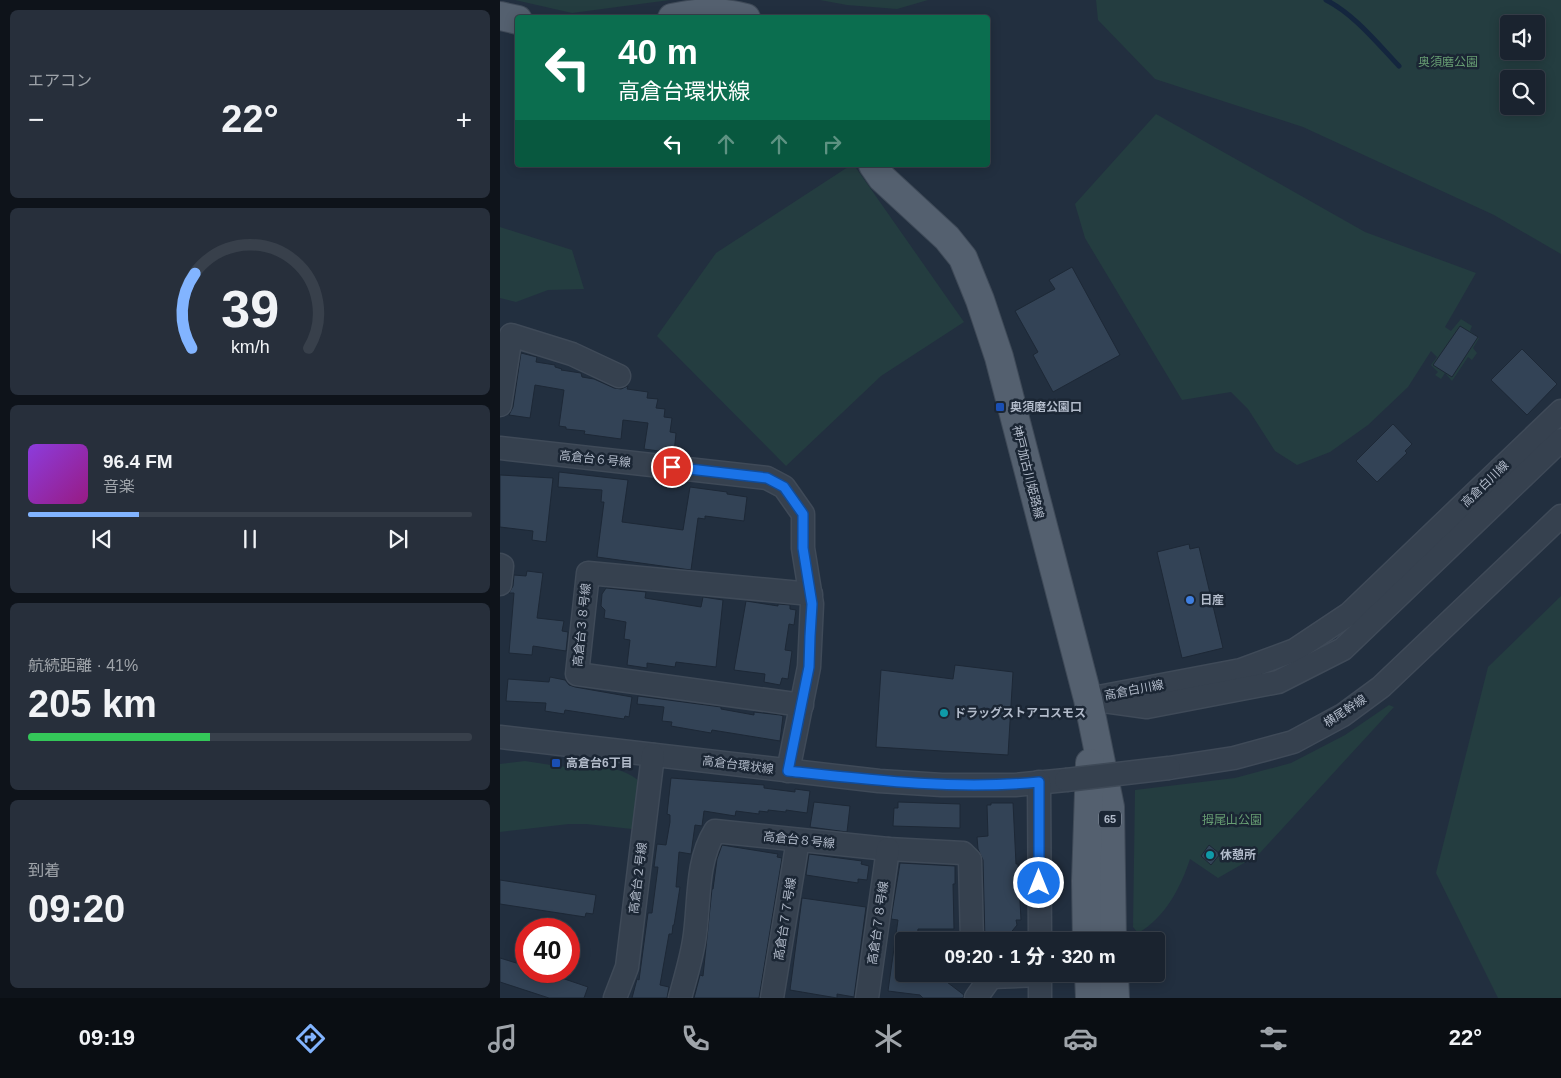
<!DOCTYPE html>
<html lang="ja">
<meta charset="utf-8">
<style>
body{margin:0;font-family:Arial,"Noto Sans JP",sans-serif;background:#272f3b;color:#f1f3f6;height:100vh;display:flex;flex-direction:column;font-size:19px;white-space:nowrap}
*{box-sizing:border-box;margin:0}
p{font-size:16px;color:#9fa4aa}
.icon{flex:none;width:28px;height:28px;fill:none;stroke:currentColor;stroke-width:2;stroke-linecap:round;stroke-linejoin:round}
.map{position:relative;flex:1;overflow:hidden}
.drawer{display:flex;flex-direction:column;gap:10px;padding:10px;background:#0e131a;width:500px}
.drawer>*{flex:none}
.hud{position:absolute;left:15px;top:15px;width:475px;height:152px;border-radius:5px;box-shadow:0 2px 12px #0003,0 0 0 1px #38404b;background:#0b6e4f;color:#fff;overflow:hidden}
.tools{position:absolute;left:1000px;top:15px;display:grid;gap:10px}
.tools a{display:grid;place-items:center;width:45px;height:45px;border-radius:5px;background:#1a232f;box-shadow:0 2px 12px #0003,0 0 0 1px #38404b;font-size:25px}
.speed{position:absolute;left:15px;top:918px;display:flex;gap:10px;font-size:25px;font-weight:700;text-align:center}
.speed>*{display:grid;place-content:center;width:65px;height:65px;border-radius:50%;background:#1a232f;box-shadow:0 2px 12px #0003,0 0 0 1px #38404b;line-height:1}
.speed .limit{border:8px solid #d22;background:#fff;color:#111}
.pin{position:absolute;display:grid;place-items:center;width:42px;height:42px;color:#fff;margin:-21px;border:2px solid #fff;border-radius:50%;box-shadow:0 1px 5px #0007}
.me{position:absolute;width:55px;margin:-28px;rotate:0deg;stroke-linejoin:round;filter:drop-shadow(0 0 4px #0008)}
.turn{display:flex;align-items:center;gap:18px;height:105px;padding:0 20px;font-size:22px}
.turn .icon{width:65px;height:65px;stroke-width:2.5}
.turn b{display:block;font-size:35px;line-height:42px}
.lanes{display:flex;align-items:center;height:48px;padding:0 20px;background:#0003;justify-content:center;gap:25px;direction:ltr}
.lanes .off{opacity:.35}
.big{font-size:38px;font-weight:800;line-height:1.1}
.drawer .tile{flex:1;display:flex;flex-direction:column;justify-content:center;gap:8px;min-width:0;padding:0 18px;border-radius:8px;background:#272f3b}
.drawer .dial{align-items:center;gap:0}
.dial svg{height:130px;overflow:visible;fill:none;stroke:#38404b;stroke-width:7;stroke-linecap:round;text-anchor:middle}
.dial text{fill:#f1f3f6;stroke:none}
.song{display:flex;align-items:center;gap:15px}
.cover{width:60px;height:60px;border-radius:8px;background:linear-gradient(135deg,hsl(270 70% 55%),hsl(310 70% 35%))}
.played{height:5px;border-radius:2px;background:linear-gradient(90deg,#82b4ff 25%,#38404b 25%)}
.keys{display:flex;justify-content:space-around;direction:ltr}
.heat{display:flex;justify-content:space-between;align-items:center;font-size:28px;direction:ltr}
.charge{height:8px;border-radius:4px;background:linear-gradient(90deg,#34c759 41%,#38404b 0)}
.trip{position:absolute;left:395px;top:932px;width:270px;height:50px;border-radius:5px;background:#1a232f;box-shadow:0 2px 12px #0003,0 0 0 1px #38404b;font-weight:800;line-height:50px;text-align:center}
.menu{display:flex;height:80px;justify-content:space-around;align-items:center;background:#0a0e13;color:#9fa4aa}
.menu .icon{width:35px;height:35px}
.menu .active{color:#82b4ff}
.menu b{font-size:22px;color:#f1f3f6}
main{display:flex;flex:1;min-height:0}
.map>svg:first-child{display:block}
.green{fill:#243d40;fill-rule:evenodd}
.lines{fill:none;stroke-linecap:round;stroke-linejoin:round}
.stream{stroke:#14263e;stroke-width:5}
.building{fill:#334356;stroke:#1d2836}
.minor-casing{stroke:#3f4a58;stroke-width:25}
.major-casing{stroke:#3f4a58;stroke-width:30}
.minor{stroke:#36414f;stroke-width:22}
.major{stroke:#54606f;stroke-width:28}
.minor-bridge-casing{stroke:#3f4a58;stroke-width:25;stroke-linecap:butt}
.minor-bridge{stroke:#36414f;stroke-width:22}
.route-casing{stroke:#114b97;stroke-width:12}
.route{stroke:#1a73e8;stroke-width:9}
.transit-dot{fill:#1a4fb4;stroke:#1b2634;stroke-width:2}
.shop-dot{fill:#3f7fe0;stroke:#1b2634;stroke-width:2}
.culture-dot{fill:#0f9aa8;stroke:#1b2634;stroke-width:2}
.labels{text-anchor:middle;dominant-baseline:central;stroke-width:5;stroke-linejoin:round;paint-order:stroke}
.shield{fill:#1b2634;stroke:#858e9d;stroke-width:1}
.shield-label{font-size:11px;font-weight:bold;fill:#b2bbca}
.park-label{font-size:12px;fill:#679d73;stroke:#1b2634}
.poi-label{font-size:12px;font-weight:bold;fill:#b2bbca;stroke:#1b2634;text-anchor:start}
.street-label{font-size:12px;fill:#b2bbca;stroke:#1b2634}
</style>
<main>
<section class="drawer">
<div class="tile"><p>エアコン</p>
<div class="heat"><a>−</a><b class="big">22°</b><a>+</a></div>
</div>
<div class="tile dial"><svg viewBox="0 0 100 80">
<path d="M14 69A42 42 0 1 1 86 69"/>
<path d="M14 69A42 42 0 0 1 16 23" stroke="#82b4ff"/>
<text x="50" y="56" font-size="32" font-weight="700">39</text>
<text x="50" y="72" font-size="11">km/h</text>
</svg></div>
<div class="tile">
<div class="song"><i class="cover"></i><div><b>96.4 FM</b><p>音楽</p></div></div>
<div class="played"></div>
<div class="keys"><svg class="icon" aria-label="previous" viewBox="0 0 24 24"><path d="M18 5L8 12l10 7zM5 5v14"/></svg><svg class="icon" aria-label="pause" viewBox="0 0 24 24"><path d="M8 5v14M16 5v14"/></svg><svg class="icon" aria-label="next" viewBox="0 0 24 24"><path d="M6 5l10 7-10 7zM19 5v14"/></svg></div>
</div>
<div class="tile"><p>航続距離 · 41%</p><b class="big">205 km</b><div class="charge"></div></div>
<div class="tile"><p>到着</p><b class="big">09:20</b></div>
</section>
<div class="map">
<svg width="1061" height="998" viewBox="0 0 1061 998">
<rect width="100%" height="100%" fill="#222f3f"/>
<g class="green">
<polygon points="15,0 170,0 72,13"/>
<polygon points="320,0 428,0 397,9 347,5"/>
<path d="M 596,0 L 1061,0 L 1061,254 L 994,215 L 803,127 L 655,79 L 598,20 ZM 1009,24 L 1036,24 L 1036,51 L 1009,51 ZM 1009,79 L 1036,79 L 1036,106 L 1009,106 Z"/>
<polygon points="656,114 865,232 976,273 945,327 951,331 961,319 972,326 970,331 979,338 973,348 977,353 972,360 968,357 952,381 945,373 941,379 935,375 938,372 931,365 937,357 931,351 908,387 868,425 830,452 797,465 775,451 748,409 731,392 682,400 585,238 575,204"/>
<polygon points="351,165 354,165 464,322 381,376 286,466 157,336 216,253"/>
<polygon points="0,227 72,250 84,289 48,290 16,302 0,298"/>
<polygon points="1061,596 1061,998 998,998 936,873 988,667"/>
<path d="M 889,705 L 894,707 L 758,855 L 718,878 L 690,859 C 681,887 665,918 638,933 L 633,927 L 635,790 L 735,778 L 791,763 L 845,735 Z"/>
<path d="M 25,761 C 40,763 55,766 69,767 C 96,770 114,762 138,780 L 132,829 L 86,824 L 69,824 L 0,832 L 0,764 Z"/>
</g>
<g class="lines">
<path class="stream" d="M 826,0 C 854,14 878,44 899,66"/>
</g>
<g class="building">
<polygon points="572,267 620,355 553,392 533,355 538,352 515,311 555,289 549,280"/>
<polygon points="960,326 978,337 952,377 933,365"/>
<polygon points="1022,349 1057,384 1027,415 991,380"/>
<polygon points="21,353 37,357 36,362 55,365 55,367 62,369 61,370 81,373 82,377 94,379 114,388 121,389 128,386 127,389 148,392 147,398 158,399 156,408 165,409 164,417 172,418 170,432 176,433 174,453 144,449 148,423 123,420 121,439 84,434 85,431 66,429 66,427 59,426 64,390 35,385 30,418 9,415 13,407"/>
<polygon points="893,424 912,444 905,451 907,453 877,482 856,461"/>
<polygon points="59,472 128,480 122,522 183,530 190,487 227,492 227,494 247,497 244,521 205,516 205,519 198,518 191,570 97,557 104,502 101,502 102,490 58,487"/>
<polygon points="0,475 53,478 46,542 32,540 33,531 0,527"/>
<polygon points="689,544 690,549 699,547 723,648 682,658 657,552"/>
<polygon points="27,571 43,573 37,618 64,621 62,631 68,632 66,651 33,646 32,655 9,653 14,593 9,593 13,586 14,575 26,576"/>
<polygon points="106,588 146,592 145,598 201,607 203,597 223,600 216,667 176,662 175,667 147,663 147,668 127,665 130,640 124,639 126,622 104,618 105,610 101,606 102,594"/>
<polygon points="246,601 278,606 278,604 290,605 290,609 296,610 294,625 289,624 285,650 292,651 288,679 282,678 280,685 264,682 265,674 234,670"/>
<polygon points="455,665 513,672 508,755 376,747 381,670 453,679"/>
<polygon points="50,677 65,680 69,685 75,687 132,697 129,717 125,716 124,719 65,710 64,714 45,711 46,703 6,701 8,679 49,682"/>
<polygon points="138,696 221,707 221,709 254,715 254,712 280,715 283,716 280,741 212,730 211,733 171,726 172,722 162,721 164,707 137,704"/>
<polygon points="171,778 264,785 264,788 295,792 295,789 310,791 307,813 286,810 286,812 268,810 268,812 259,811 259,814 236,811 235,816 204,811 202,826 195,825 191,854 179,852 176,887 180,887 174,925 173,925 172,934 169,934 160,985 169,987 167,998 132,998 137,979 139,980 148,913 152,913 158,867 154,867 157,844 166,845 170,822 170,815 167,814"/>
<polygon points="314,802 350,806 347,832 310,827"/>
<polygon points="398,802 460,804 460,828 393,826 394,808 398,808"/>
<polygon points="491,803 513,803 516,864 518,864 521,920 516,920 517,925 504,941 485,941 483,860 478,849 477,837 488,836 487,805 491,805"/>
<polygon points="222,845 278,854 277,857 282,858 259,998 194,998 200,975 203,976 212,889 213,889 217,859"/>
<polygon points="709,845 720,854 711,865 701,856"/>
<polygon points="309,854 362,861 361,864 369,866 367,880 358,879 358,883 306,875"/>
<polygon points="400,863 455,866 455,884 453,884 454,929 418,929 417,941 404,941 404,974 428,977 439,976 464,995 463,998 423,998 420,995 388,991 398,920 391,919"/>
<polygon points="0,880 96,895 93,914 86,913 85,917 0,904"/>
<polygon points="302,898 366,907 354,997 337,994 337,998 290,990"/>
<polygon points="0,958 26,966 26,971 41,971 88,987 84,998 49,998 0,982"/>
</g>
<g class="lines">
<defs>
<g id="minor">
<polyline points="0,405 11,335 72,354 119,376"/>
<polyline points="0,448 267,478 284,487 303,514 303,548 312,604 309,667 288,771"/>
<polyline points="0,565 2,566 0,584"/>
<polyline points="588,699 741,670 795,650 849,614 1061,411"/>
<polyline points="604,701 647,707 778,682 843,649 1061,440"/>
<polyline points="302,705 77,674 88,573 311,594"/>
<polyline points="0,737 379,781 442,785 515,785 566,780"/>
<polyline points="669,768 734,758 793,742 843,715 881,687 1061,516"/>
<polyline points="539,782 540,941"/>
<polyline points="483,974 491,977 540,975"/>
<polyline points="540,974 540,998"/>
<polyline points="115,998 127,967 153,755"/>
<path d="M 180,998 C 185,979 191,960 194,941 C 200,906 195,863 215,831 L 388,849 L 463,853 L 470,860 L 472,941"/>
<polyline points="272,998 298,840"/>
<polyline points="367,998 388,849"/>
<polyline points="476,998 491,977"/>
</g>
<g id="major">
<polyline points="0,16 18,20"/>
<path d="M 172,18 C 199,12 220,11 246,18"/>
<polyline points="373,165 382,178 447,238 463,258 480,300 499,357 588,699 610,807 612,941"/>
<polyline points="587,941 586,881 590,763"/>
<polyline points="589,974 590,998"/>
<polyline points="614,974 615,998"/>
</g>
</defs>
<use href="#minor" class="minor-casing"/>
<use href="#major" class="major-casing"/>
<use href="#minor" class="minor"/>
<use href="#major" class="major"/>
<defs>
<polyline id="minor-bridge" points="566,780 669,768"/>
</defs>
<use href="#minor-bridge" class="minor-bridge-casing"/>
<use href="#minor-bridge" class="minor-bridge"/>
</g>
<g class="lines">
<defs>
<path id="route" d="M 172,467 L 267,478 L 284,487 L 303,514 L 303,548 L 312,604 L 310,636 L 309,667 L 288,771 C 371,780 455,790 539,782 L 539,883"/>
</defs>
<use href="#route" class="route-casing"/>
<use href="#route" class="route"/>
</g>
<g class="transit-dot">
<rect x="495" y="402" width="10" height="10" rx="2.5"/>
<rect x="51" y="758" width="10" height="10" rx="2.5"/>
</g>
<circle class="shop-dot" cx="690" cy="600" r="5"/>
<g class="culture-dot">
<circle cx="444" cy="713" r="5"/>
<circle cx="710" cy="855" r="5"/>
</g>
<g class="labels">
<rect class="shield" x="599" y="810.5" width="22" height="17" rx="4"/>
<g class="shield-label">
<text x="610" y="819">65</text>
</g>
<g class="park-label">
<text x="948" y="62">奥須磨公園</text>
<text x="732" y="820">拇尾山公園</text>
</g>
<g class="poi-label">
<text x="510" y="407">奥須磨公園口</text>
<text x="700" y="600">日産</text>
<text x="454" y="713">ドラッグストアコスモス</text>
<text x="66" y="763">高倉台6丁目</text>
<text x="720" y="855">休憩所</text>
</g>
<g class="street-label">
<text transform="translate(95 459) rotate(6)">高倉台６号線</text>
<text transform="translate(528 472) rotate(76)">神戸加古川姫路線</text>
<text transform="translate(985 484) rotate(-44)">高倉白川線</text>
<text transform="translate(82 625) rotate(-84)">高倉台３８号線</text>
<text transform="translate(634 690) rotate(-11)">高倉白川線</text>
<text transform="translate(845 711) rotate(-33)">横尾幹線</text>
<text transform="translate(238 765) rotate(7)">高倉台環状線</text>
<text transform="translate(299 840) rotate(6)">高倉台８号線</text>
<text transform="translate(138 878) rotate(-83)">高倉台２号線</text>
<text transform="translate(285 919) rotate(-81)">高倉台７７号線</text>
<text transform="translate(378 923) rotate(-82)">高倉台７８号線</text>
</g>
</g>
</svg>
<div class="tools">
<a><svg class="icon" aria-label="sound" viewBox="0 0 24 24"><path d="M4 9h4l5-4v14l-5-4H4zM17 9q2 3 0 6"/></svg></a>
<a><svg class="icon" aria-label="search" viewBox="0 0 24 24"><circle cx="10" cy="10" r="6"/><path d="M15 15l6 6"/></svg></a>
</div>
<div class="speed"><div class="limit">40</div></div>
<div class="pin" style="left:172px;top:467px;background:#d93025"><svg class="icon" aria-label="arrive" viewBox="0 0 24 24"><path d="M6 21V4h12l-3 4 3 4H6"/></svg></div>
<svg class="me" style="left:539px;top:883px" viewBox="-20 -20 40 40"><circle r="17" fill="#1a73e8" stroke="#fff" stroke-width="3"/><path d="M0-11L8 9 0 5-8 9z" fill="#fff"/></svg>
<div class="trip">09:20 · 1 分 · 320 m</div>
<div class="hud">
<div class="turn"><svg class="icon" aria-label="left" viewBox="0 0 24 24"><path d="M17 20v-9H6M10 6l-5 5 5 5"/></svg><div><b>40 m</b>高倉台環状線</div></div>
<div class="lanes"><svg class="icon" aria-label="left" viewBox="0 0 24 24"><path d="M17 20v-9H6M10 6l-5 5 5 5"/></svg><svg class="icon off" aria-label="ahead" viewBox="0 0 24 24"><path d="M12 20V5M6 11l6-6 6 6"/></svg><svg class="icon off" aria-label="ahead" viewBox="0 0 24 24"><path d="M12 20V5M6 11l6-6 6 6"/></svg><svg class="icon off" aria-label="right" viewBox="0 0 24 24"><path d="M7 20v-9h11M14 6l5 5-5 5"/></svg></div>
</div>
</div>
</main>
<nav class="menu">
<b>09:19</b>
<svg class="icon active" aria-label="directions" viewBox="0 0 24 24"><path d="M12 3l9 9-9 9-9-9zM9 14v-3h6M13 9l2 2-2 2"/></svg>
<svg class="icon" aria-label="music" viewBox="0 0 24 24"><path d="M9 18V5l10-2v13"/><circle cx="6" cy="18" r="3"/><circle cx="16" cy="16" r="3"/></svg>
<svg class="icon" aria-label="phone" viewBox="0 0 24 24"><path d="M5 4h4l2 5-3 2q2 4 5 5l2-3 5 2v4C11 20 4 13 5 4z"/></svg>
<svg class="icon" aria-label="climate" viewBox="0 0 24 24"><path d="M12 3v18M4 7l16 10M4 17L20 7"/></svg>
<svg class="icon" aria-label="car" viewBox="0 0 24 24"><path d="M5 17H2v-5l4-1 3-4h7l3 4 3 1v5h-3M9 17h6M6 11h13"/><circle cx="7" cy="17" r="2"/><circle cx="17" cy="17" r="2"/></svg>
<svg class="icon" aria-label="filters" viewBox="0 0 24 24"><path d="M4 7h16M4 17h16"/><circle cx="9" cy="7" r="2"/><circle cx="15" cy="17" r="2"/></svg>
<b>22°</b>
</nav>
